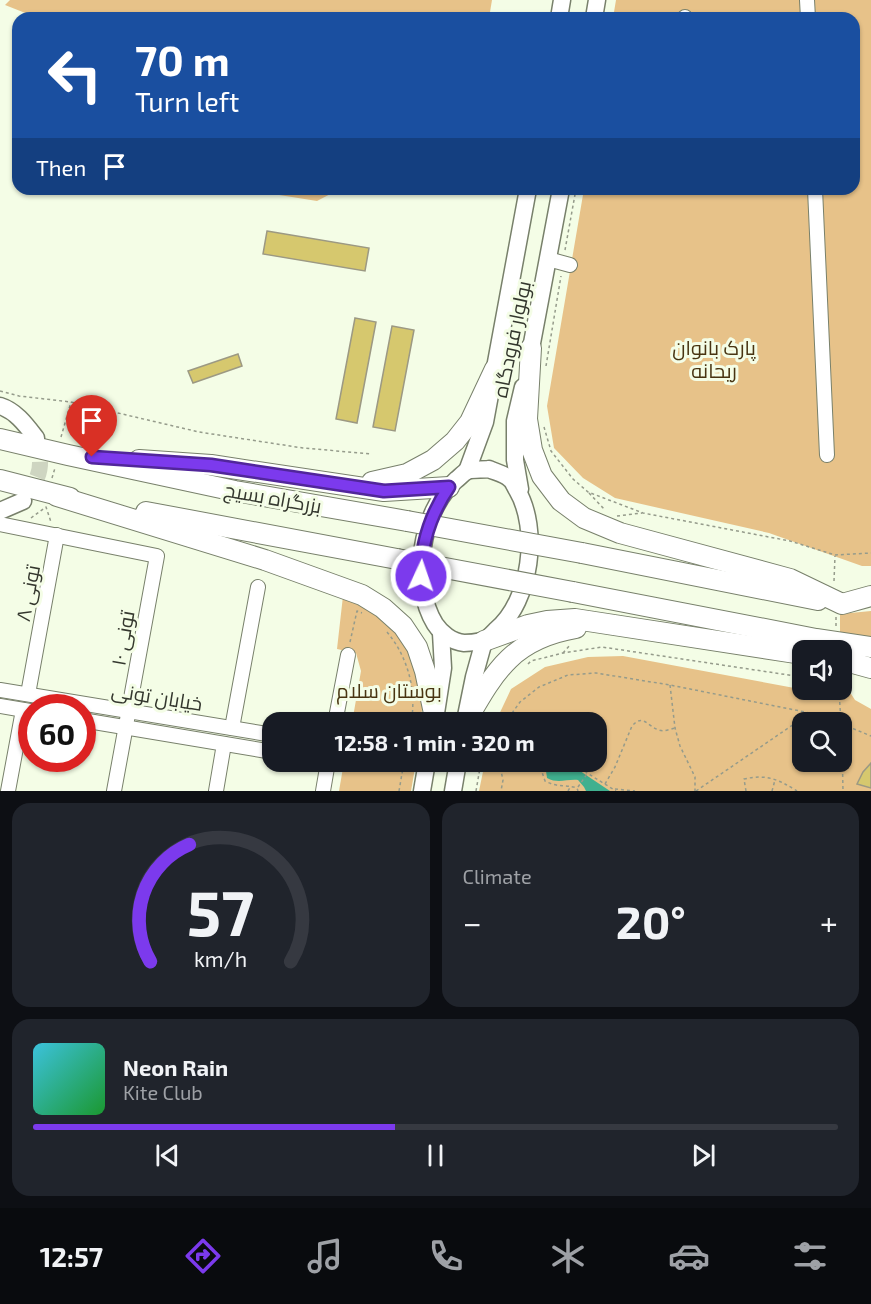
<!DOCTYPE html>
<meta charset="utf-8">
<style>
body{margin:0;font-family:"Exo 2",Cairo,sans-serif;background:#20242c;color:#f1f3f6;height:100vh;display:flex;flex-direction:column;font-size:22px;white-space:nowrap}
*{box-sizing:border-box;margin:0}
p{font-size:20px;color:#9ea1a6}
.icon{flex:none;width:33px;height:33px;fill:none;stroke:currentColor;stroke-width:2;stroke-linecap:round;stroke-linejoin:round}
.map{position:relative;height:791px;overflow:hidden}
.panel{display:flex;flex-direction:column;gap:12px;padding:12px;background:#0d0f14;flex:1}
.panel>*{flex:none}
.top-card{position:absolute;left:12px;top:12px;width:848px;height:183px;border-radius:18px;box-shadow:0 2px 4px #0004;background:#1a4fa0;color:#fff;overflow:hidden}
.controls{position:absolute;left:792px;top:640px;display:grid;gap:12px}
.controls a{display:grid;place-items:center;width:60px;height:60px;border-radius:12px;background:#171b24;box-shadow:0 2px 4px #0004;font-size:30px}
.speed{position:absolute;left:18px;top:694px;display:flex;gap:12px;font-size:30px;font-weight:700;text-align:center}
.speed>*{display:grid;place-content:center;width:78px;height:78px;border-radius:50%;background:#171b24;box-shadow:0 2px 4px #0004;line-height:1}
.speed .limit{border:9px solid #d22;background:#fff;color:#111}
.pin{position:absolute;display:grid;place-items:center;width:51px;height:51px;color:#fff;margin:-62px -26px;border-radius:50% 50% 50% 0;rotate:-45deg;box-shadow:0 0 6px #0007}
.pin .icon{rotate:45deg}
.me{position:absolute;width:66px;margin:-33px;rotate:3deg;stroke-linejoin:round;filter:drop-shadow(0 0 4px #0008)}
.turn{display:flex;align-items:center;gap:21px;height:126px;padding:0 24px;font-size:27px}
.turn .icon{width:78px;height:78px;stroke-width:2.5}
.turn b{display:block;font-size:42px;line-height:51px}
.then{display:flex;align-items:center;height:57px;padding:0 24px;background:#0003;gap:12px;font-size:22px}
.big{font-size:45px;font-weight:700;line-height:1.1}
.panel .tile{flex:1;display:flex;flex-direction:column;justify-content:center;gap:9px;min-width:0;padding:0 21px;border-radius:18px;background:#20242c}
.panel .dial{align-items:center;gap:0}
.dial svg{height:156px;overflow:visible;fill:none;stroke:#363941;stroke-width:7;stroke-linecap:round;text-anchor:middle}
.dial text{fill:#f1f3f6;stroke:none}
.song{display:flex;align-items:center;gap:18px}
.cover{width:72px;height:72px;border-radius:9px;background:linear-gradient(135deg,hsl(190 70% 55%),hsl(130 70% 35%))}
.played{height:6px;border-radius:3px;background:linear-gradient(90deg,#7c3aed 45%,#363941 45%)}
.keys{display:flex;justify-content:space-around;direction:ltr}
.heat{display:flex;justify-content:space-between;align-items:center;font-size:33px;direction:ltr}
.panel .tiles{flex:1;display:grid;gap:12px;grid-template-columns:1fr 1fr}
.tile:last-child{grid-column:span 2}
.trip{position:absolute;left:262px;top:712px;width:345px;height:60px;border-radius:18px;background:#171b24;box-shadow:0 2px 4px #0004;font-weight:700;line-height:60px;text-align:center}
.tab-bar{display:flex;height:96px;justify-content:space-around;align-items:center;background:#090b0e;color:#9ea1a6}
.tab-bar .icon{width:42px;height:42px}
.tab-bar .on{color:#7c3aed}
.tab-bar b{font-size:27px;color:#f1f3f6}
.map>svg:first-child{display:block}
.green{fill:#e7c289;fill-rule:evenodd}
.water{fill:#40b08f}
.building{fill:#d6c86e;stroke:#9c9983;stroke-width:1.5}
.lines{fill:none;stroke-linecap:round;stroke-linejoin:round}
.major-tunnel{stroke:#ced5c1;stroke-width:16;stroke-dasharray:16 8;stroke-linecap:butt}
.minor-casing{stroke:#78806b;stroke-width:16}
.major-casing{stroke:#78806b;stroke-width:19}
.highway-casing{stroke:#78806b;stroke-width:22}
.path{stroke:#959b8b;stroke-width:1.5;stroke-dasharray:3 3;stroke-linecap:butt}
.minor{stroke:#fff;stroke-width:14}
.major{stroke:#fff;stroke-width:16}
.highway{stroke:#fff;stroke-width:20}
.highway-bridge-casing{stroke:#78806b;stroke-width:22;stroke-linecap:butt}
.highway-bridge{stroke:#fff;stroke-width:20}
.route-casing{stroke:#51269a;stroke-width:15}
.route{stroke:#7c3aed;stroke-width:10}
.labels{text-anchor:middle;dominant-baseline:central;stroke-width:6;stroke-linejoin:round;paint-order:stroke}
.street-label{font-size:20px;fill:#34372e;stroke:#f4fde6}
.park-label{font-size:20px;fill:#483411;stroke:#f4fde6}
</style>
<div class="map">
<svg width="871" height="791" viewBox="0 0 871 791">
<rect width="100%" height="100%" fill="#f4fde6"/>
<g class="green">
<polygon points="10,0 492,0 489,18 38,18 5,5"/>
<polygon points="616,0 871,0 871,566 862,566 769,533 615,498 583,478 554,448 547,406 584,189 854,189 854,18 613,18"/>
<polygon points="241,189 340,189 317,201"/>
<polygon points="343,596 376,609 397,631 413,659 423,694 421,723 352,723 361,671 356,653 337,649"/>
<polygon points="871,611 871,637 840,633 840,614"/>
<path d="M 623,656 L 816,692 L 823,692 L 824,690 L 842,690 L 842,680 L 855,700 L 871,709 L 871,791 L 479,791 L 485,762 L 597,762 L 597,723 L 495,723 L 511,689 L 545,667 L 588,657 ZM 802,723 L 842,723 L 842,762 L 802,762 Z"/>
<polygon points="344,762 416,762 411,791 339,791"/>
</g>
<path class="water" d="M 549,762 L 572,762 L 583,773 L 610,791 L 586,791 L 584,787 L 578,780 C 566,779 558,784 547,778 L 546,771 Z"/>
<g class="building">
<polygon points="267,231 369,248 365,271 263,254"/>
<polygon points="355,318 376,322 357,423 336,419"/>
<polygon points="392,326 414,330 395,431 373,427"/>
<polygon points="238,354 242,366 193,383 188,371"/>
<polygon points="871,763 871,788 857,784 863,772"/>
</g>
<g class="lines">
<path class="major-tunnel" d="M 25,498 C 42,473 43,467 36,438"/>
<defs>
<g id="minor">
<polyline points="807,0 808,18"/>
<polyline points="684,18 685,17"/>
<polyline points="815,189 827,455"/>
<polyline points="548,259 570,265"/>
<polyline points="0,524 157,556 114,791"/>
<polyline points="0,690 273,735"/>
<polyline points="28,694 57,535"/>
<polyline points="0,706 30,711"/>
<polyline points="82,720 273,752"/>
<polyline points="335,723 348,655"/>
<polyline points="232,728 258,587"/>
<polyline points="8,791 23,710"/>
<polyline points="216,791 224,744"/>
<polyline points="323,791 328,762"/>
</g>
<g id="major">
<polyline points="559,18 562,0"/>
<polyline points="594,18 597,0"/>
<polyline points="529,359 561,189"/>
<path d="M 0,406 C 16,411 26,425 36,438"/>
<path d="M 489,469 C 495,472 505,474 510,479 C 513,481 515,487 517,490 C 540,529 531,601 496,630 C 492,634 487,640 482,641 C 477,642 469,643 464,643 C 452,642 441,633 435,624 C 410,583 420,512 456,480 C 459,478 463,473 467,471 C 472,469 483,470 489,469 Z"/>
<polyline points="467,471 485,422 528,189"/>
<polyline points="520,489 515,460 515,421 523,387"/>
<polyline points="0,511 23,501"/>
<polyline points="436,713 443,668 441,633"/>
<polyline points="466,716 474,677 484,641"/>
<polyline points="422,791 427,762"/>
<polyline points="453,791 458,762"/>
</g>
<g id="highway">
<polyline points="531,348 527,419 532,450 542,476 561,501 584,518 620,533 790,579 842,604 871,596"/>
<polyline points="0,439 68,455 235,491 407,521"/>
<polyline points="139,460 211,465 384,491 449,487"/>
<polyline points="0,480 70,498"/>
<polyline points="372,482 407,474 433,460 455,441 470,422 495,369"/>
<polyline points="57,496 265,560 362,595 383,608 403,626 417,647 425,671 435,718"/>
<polyline points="146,512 397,559"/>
<polyline points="582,553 818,600"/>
<polyline points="573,592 816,639 871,647"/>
<polyline points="484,641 528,625 547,621 575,619 802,654"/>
<polyline points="842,660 871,668"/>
<path d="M 465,723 C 495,671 512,639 576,628"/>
</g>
</defs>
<use href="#minor" class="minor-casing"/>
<use href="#major" class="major-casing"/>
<use href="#highway" class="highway-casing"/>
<g class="path">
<polyline points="565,250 576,189"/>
<polyline points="546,366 561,276"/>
<polyline points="0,391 19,396 71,402 199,432 303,448 372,454"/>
<polyline points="544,427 551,451 573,479 588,492 643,513 790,541 835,555 871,553"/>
<polyline points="61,437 71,402"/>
<polyline points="52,478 55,468"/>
<polyline points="589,493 604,509"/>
<polyline points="617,516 642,513"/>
<polyline points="31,518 46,507 51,522"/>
<polyline points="834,581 835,556"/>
<polyline points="836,617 836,627"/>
<path d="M 387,632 C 408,657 417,691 411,723"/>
<polyline points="350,642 357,611 362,613"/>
<polyline points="563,653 570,645"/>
<polyline points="528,664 531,661 563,653 602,647 802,677"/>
<polyline points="670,685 675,728 680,746 695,777 695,791"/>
<polyline points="839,690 841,723"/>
<polyline points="488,723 489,712"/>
<polyline points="505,723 520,702 539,687 568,675 596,673 670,685 805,712 826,718 838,723"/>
<polyline points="842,724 871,736"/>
<polyline points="842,744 843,791"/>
<polyline points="499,762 503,780 501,791"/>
<path d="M 546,762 L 542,772 L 545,781 C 558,788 565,784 577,788 L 578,791"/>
<polyline points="577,762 587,773 616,791"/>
<path d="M 605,784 L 615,767 L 632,726 C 643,713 648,727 659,730 C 664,732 670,729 675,728"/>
<polyline points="578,787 587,774"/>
<polyline points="615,789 635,791"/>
<polyline points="399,791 404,762"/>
<polyline points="476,791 481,762"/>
<polyline points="568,791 571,786"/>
<polyline points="696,791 800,720 804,713"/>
<path d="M 746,791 L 744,779 C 766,774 778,779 797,791"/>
<polyline points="772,791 775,780"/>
</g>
<use href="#minor" class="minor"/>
<use href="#major" class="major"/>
<use href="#highway" class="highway"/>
<defs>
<g id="highway-bridge">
<polyline points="407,521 582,553"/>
<polyline points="397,559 573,592"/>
</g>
</defs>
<use href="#highway-bridge" class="highway-bridge-casing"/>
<use href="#highway-bridge" class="highway-bridge"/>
</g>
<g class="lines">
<defs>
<path id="route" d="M 92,457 L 211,465 L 384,491 L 449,487 C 430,515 421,543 421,576"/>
</defs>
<use href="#route" class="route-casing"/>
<use href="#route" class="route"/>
</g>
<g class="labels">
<g class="street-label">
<text transform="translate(511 339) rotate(-78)">بولوار فرودگاه</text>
<text transform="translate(273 497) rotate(10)">بزرگراه بسیج</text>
<text transform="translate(27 593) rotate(-79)">تونی ۸</text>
<text transform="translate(122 638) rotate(-80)">تونی ۱۰</text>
<text transform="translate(157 696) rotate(9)">خیابان تونی</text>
</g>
<g class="park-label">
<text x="714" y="347">پارک بانوان<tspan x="714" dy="23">ریحانه</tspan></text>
<text x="389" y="690">بوستان سلام</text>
</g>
</g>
</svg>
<div class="controls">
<a><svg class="icon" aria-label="sound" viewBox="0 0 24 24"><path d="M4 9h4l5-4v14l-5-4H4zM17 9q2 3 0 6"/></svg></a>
<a><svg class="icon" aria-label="search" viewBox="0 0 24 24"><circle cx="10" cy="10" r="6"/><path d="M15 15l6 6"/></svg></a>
</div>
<div class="speed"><div class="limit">60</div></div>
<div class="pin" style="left:92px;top:457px;background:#d93025"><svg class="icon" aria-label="arrive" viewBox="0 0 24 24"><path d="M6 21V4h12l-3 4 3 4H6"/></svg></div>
<svg class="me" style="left:421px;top:576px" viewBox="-20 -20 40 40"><circle r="17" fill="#7c3aed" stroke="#fff" stroke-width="3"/><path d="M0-11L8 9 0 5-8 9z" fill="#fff"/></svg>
<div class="trip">12:58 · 1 min · 320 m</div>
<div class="top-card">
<div class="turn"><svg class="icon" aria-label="left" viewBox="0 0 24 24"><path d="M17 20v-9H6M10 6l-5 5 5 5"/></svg><div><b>70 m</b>Turn left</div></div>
<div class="then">Then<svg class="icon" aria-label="arrive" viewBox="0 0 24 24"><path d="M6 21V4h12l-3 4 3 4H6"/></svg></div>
</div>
</div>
<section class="panel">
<div class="tiles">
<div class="tile dial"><svg viewBox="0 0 100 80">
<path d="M14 69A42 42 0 1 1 86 69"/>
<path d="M14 69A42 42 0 0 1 34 9" stroke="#7c3aed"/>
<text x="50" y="56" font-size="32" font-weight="700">57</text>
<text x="50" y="72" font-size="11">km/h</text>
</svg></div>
<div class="tile"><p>Climate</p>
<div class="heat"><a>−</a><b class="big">20°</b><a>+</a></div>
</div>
<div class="tile">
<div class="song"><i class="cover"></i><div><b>Neon Rain</b><p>Kite Club</p></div></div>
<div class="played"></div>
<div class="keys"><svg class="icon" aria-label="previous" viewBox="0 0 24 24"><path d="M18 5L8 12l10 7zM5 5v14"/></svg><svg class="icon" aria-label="pause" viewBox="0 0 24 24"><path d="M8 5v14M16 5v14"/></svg><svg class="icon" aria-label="next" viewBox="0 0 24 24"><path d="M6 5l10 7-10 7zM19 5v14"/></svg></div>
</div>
</div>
</section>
<nav class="tab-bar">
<b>12:57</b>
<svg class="icon on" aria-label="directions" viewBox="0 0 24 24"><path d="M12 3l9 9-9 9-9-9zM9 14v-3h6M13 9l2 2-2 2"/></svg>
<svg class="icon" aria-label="music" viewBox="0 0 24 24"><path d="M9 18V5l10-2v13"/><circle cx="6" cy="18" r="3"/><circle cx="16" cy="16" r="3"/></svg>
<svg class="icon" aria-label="phone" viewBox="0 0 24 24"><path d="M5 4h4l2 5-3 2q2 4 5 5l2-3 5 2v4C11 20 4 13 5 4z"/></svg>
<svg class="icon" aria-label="climate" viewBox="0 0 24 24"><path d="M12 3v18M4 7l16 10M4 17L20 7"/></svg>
<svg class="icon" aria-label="car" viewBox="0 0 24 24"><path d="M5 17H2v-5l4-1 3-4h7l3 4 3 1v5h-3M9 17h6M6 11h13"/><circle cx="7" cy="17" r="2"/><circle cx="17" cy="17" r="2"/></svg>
<svg class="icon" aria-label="filters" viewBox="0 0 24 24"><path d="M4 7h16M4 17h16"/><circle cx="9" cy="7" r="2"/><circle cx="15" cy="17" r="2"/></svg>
</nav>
